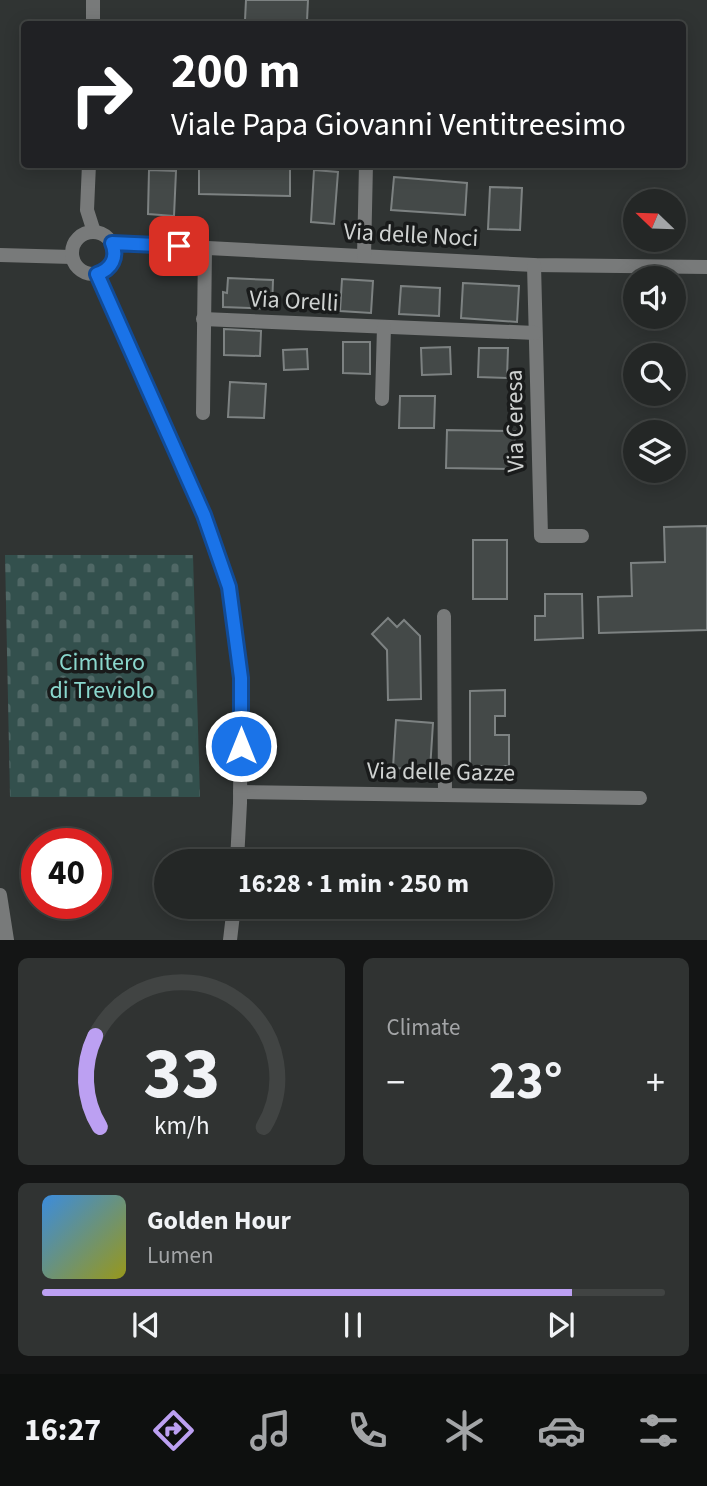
<!DOCTYPE html>
<meta charset="utf-8">
<style>
body{margin:0;font-family:"Source Sans 3",sans-serif;background:#303332;color:#f1f3f6;height:100vh;display:flex;flex-direction:column;font-size:26px;white-space:nowrap}
*{box-sizing:border-box;margin:0}
p{font-size:23px;color:#a3a5a7}
.icon{flex:none;width:38px;height:38px;fill:none;stroke:currentColor;stroke-width:2;stroke-linecap:round;stroke-linejoin:round}
.map{position:relative;height:940px;overflow:hidden}
.side{display:flex;flex-direction:column;gap:18px;padding:18px;background:#141515;flex:1}
.side>*{flex:none}
.banner{position:absolute;left:21px;top:21px;width:665px;height:147px;border-radius:7px;box-shadow:0 4px 18px #0003,0 0 0 2px #414443;background:#202124;color:#fff;overflow:hidden}
.needle{width:46px;rotate:293deg}
.tools{position:absolute;left:623px;top:189px;display:grid;gap:14px}
.tools a{display:grid;place-items:center;width:63px;height:63px;border-radius:50%;background:#242726;box-shadow:0 4px 18px #0003,0 0 0 2px #414443;font-size:35px}
.speed{position:absolute;left:21px;top:828px;display:flex;gap:14px;font-size:35px;font-weight:700;text-align:center}
.speed>*{display:grid;place-content:center;width:91px;height:91px;border-radius:50%;background:#242726;box-shadow:0 4px 18px #0003,0 0 0 2px #414443;line-height:1}
.speed .limit{border:10px solid #d22;background:#fff;color:#111}
.pin{position:absolute;display:grid;place-items:center;width:60px;height:60px;color:#fff;margin:-30px;border-radius:14px;box-shadow:0 4px 10px #0006}
.me{position:absolute;width:77px;margin:-38px;rotate:0deg;stroke-linejoin:round;filter:drop-shadow(0 0 5px #0008)}
.turn{display:flex;align-items:center;gap:24px;height:147px;padding:0 35px;font-size:32px}
.turn .icon{width:91px;height:91px;stroke-width:2.5}
.turn b{display:block;font-size:49px;line-height:60px}
.big{font-size:52px;font-weight:700;line-height:1.1}
.side .tile{flex:1;display:flex;flex-direction:column;justify-content:center;gap:10px;min-width:0;padding:0 24px;border-radius:10px;background:#303332}
.side .dial{align-items:center;gap:0}
.dial svg{height:182px;overflow:visible;fill:none;stroke:#414443;stroke-width:7;stroke-linecap:round;text-anchor:middle}
.dial text{fill:#f1f3f6;stroke:none}
.song{display:flex;align-items:center;gap:21px}
.cover{width:84px;height:84px;border-radius:10px;background:linear-gradient(135deg,hsl(210 70% 55%),hsl(60 70% 35%))}
.played{height:7px;border-radius:4px;background:linear-gradient(90deg,#bca0f2 85%,#414443 85%)}
.keys{display:flex;justify-content:space-around;direction:ltr}
.heat{display:flex;justify-content:space-between;align-items:center;font-size:38px;direction:ltr}
.side .tiles{flex:1;display:grid;gap:18px;grid-template-columns:1fr 1fr}
.tile:last-child{grid-column:span 2}
.trip{position:absolute;left:154px;top:849px;width:399px;height:70px;border-radius:35px;background:#242726;box-shadow:0 4px 18px #0003,0 0 0 2px #414443;font-weight:700;line-height:70px;text-align:center}
.menu{display:flex;height:112px;justify-content:space-around;align-items:center;background:#0e100f;color:#a3a5a7}
.menu .icon{width:49px;height:49px}
.menu .on{color:#bca0f2}
.menu b{font-size:32px;color:#f1f3f6}
.map>svg:first-child{display:block}
.cemetery{fill:url(#cemetery-stones)}
.building{fill:#444948;stroke:#7d8282;stroke-width:2}
.lines{fill:none;stroke-linecap:round;stroke-linejoin:round}
.minor{stroke:#787a7a;stroke-width:14}
.tertiary{stroke:#787a7a;stroke-width:14}
.route-casing{stroke:#114b97;stroke-width:18}
.route{stroke:#1a73e8;stroke-width:12}
.labels{text-anchor:middle;dominant-baseline:central;stroke-width:7;stroke-linejoin:round;paint-order:stroke}
.street-label{font-size:24px;fill:#cfd2d1;stroke:#191b1b}
.park-label{font-size:24px;fill:#8ad7cd;stroke:#191b1b}
</style>
<div class="map">
<svg width="707" height="940" viewBox="0 0 707 940">
<defs>
<pattern id="cemetery-stones" width="16" height="16" patternUnits="userSpaceOnUse" patternTransform="scale(1.75)"><rect width="16" height="16" fill="#33504d"/><path d="M2 7V4a2 2 0 0 1 4 0v3zM10 15v-3a2 2 0 0 1 4 0v3z" fill="#506866"/></pattern>
</defs>
<rect width="100%" height="100%" fill="#303433"/>
<polygon class="cemetery" points="5,555 193,555 200,797 10,797"/>
<g class="building">
<polygon points="246,0 308,0 307,21 245,20"/>
<polygon points="199,168 290,169 290,196 199,194"/>
<polygon points="149,170 176,171 174,216 148,214"/>
<polygon points="314,170 338,172 334,224 311,222"/>
<polygon points="394,177 467,183 465,215 391,210"/>
<polygon points="490,187 522,188 520,230 488,229"/>
<polygon points="228,278 273,280 272,309 223,307 223,292 227,293"/>
<polygon points="342,279 373,281 371,313 340,311"/>
<polygon points="463,283 519,286 517,322 461,318"/>
<polygon points="401,286 440,288 439,316 399,314"/>
<polygon points="224,329 261,331 260,356 224,355"/>
<polygon points="343,342 370,342 370,374 343,373"/>
<polygon points="450,347 451,374 422,375 421,348"/>
<polygon points="479,348 508,348 507,378 478,377"/>
<polygon points="307,349 308,369 284,370 283,350"/>
<polygon points="230,382 266,384 264,418 228,417"/>
<polygon points="400,396 435,396 434,428 399,428"/>
<polygon points="447,430 515,431 514,469 446,468"/>
<polygon points="707,526 707,630 599,633 598,597 632,596 631,563 665,562 664,527"/>
<rect x="473" y="540" width="34" height="59"/>
<polygon points="545,594 582,594 583,638 535,640 535,616 545,616"/>
<polygon points="388,618 397,627 404,620 420,636 421,699 388,700 387,650 372,634"/>
<polygon points="505,690 505,716 495,716 495,735 509,735 509,766 470,766 470,691"/>
<polygon points="396,720 433,723 430,770 393,768"/>
</g>
<g class="lines">
<g class="minor">
<polyline points="112,243 534,265 707,267"/>
<polyline points="0,255 72,257"/>
<polyline points="364,256 366,164"/>
<polyline points="534,265 541,536 582,536"/>
<polyline points="203,319 535,333"/>
<polyline points="382,399 384,327"/>
<polyline points="203,413 205,247"/>
<polyline points="444,616 445,795"/>
<polyline points="240,792 640,798"/>
</g>
<g class="tertiary">
<polyline points="93,24 93,0"/>
<polyline points="89,164 87,210 94,232"/>
<circle cx="93" cy="253" r="21"/>
<polyline points="98,274 204,515 229,587 241,678 240,803 237,861"/>
<polyline points="0,895 7,940"/>
<polyline points="230,940 234,906"/>
</g>
</g>
<g class="lines">
<defs>
<path id="route" d="M 179,246 L 112,243 C 118,257 112,269 97,274 L 204,515 L 229,587 L 241,678 L 241,746"/>
</defs>
<use href="#route" class="route-casing"/>
<use href="#route" class="route"/>
</g>
<g class="labels">
<g class="street-label">
<text transform="translate(411 235) rotate(3)">Via delle Noci</text>
<text transform="translate(294 301) rotate(3)">Via Orelli</text>
<text transform="translate(515 421) rotate(-91)">Via Ceresa</text>
<text transform="translate(441 772) rotate(1)">Via delle Gazze</text>
</g>
<g class="park-label">
<text x="102" y="662">Cimitero<tspan x="102" dy="28">di Treviolo</tspan></text>
</g>
</g>
</svg>
<div class="tools">
<a><svg class="needle" viewBox="-14 -14 28 28"><path d="M0-13l5 13h-10z" fill="#e53935"/><path d="M0 13l5-13h-10z" fill="#a3a5a7"/></svg></a>
<a><svg class="icon" aria-label="sound" viewBox="0 0 24 24"><path d="M4 9h4l5-4v14l-5-4H4zM17 9q2 3 0 6"/></svg></a>
<a><svg class="icon" aria-label="search" viewBox="0 0 24 24"><circle cx="10" cy="10" r="6"/><path d="M15 15l6 6"/></svg></a>
<a><svg class="icon" aria-label="layers" viewBox="0 0 24 24"><path d="M12 4l9 5-9 5-9-5zM3 14l9 5 9-5"/></svg></a>
</div>
<div class="speed"><div class="limit">40</div></div>
<div class="pin" style="left:179px;top:246px;background:#d93025"><svg class="icon" aria-label="arrive" viewBox="0 0 24 24"><path d="M6 21V4h12l-3 4 3 4H6"/></svg></div>
<svg class="me" style="left:241px;top:746px" viewBox="-20 -20 40 40"><circle r="17" fill="#1a73e8" stroke="#fff" stroke-width="3"/><path d="M0-11L8 9 0 5-8 9z" fill="#fff"/></svg>
<div class="trip">16:28 · 1 min · 250 m</div>
<div class="banner">
<div class="turn"><svg class="icon" aria-label="right" viewBox="0 0 24 24"><path d="M7 20v-9h11M14 6l5 5-5 5"/></svg><div><b>200 m</b>Viale Papa Giovanni Ventitreesimo</div></div>
</div>
</div>
<section class="side">
<div class="tiles">
<div class="tile dial"><svg viewBox="0 0 100 80">
<path d="M14 69A42 42 0 1 1 86 69"/>
<path d="M14 69A42 42 0 0 1 12 29" stroke="#bca0f2"/>
<text x="50" y="56" font-size="32" font-weight="700">33</text>
<text x="50" y="72" font-size="11">km/h</text>
</svg></div>
<div class="tile"><p>Climate</p>
<div class="heat"><a>−</a><b class="big">23°</b><a>+</a></div>
</div>
<div class="tile">
<div class="song"><i class="cover"></i><div><b>Golden Hour</b><p>Lumen</p></div></div>
<div class="played"></div>
<div class="keys"><svg class="icon" aria-label="previous" viewBox="0 0 24 24"><path d="M18 5L8 12l10 7zM5 5v14"/></svg><svg class="icon" aria-label="pause" viewBox="0 0 24 24"><path d="M8 5v14M16 5v14"/></svg><svg class="icon" aria-label="next" viewBox="0 0 24 24"><path d="M6 5l10 7-10 7zM19 5v14"/></svg></div>
</div>
</div>
</section>
<nav class="menu">
<b>16:27</b>
<svg class="icon on" aria-label="directions" viewBox="0 0 24 24"><path d="M12 3l9 9-9 9-9-9zM9 14v-3h6M13 9l2 2-2 2"/></svg>
<svg class="icon" aria-label="music" viewBox="0 0 24 24"><path d="M9 18V5l10-2v13"/><circle cx="6" cy="18" r="3"/><circle cx="16" cy="16" r="3"/></svg>
<svg class="icon" aria-label="phone" viewBox="0 0 24 24"><path d="M5 4h4l2 5-3 2q2 4 5 5l2-3 5 2v4C11 20 4 13 5 4z"/></svg>
<svg class="icon" aria-label="climate" viewBox="0 0 24 24"><path d="M12 3v18M4 7l16 10M4 17L20 7"/></svg>
<svg class="icon" aria-label="car" viewBox="0 0 24 24"><path d="M5 17H2v-5l4-1 3-4h7l3 4 3 1v5h-3M9 17h6M6 11h13"/><circle cx="7" cy="17" r="2"/><circle cx="17" cy="17" r="2"/></svg>
<svg class="icon" aria-label="filters" viewBox="0 0 24 24"><path d="M4 7h16M4 17h16"/><circle cx="9" cy="7" r="2"/><circle cx="15" cy="17" r="2"/></svg>
</nav>
